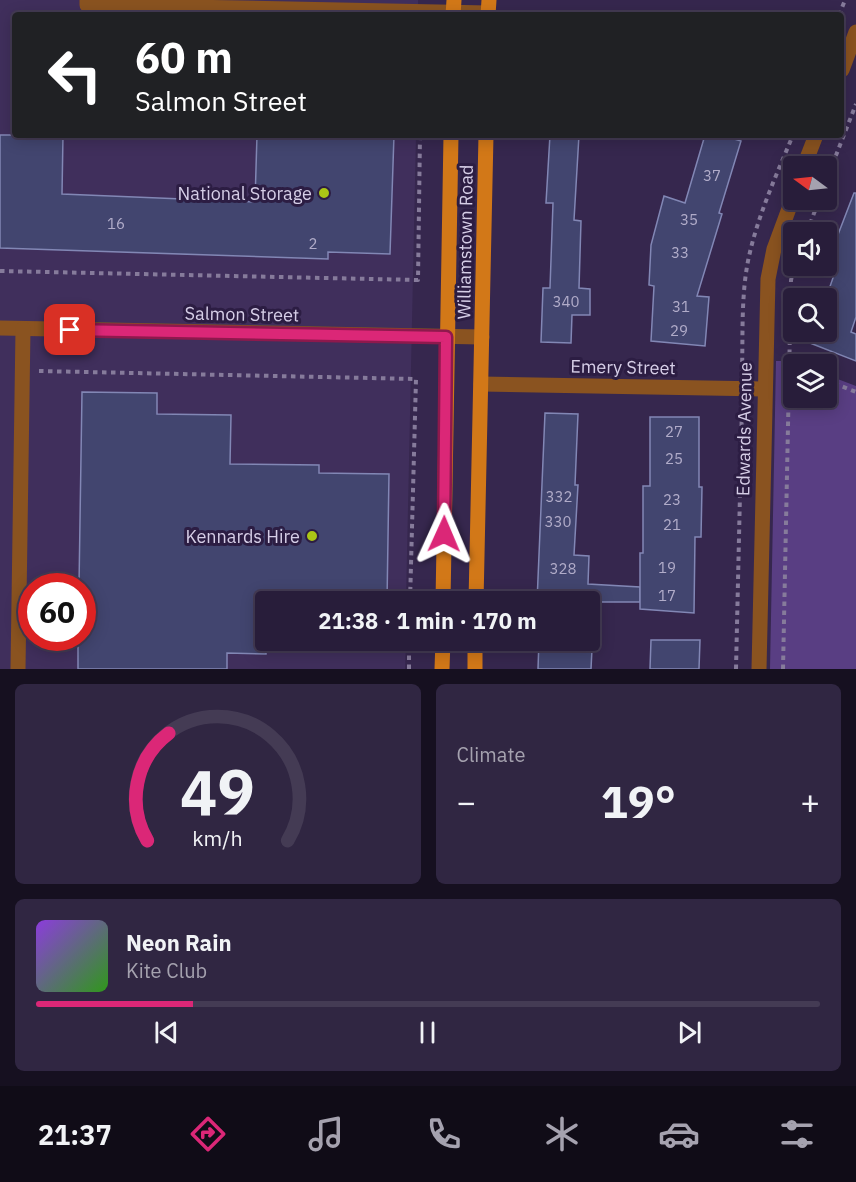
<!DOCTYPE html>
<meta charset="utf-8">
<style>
body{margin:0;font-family:"IBM Plex Sans",sans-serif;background:#302642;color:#f1f3f6;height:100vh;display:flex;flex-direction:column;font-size:22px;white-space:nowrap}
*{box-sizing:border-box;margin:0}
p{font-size:20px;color:#a5a2af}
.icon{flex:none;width:33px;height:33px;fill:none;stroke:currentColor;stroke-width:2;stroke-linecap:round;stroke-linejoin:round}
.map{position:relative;height:669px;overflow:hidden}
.panel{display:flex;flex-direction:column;gap:15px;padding:15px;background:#161020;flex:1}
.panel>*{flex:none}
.guide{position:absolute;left:12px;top:12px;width:832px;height:126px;border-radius:6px;box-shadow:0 3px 15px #0003,0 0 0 2px #443b54;background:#202124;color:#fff;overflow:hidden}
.needle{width:39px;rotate:285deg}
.tools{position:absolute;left:783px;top:156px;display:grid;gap:12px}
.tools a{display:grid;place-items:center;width:54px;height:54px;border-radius:6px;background:#281d3a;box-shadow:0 3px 15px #0003,0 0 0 2px #443b54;font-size:30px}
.speed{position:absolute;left:18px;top:573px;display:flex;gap:12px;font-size:30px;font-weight:700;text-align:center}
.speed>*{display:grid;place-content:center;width:78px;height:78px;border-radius:50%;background:#281d3a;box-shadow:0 3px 15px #0003,0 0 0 2px #443b54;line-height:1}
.speed .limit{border:9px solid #d22;background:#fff;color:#111}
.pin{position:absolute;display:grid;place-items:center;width:51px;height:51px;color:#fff;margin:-26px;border-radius:12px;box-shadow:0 3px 9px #0006}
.me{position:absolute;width:66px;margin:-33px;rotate:1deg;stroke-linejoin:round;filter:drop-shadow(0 0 4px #0008)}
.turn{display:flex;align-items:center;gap:21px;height:126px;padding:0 24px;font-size:27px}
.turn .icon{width:78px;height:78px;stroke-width:2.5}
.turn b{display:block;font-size:42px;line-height:51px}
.big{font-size:45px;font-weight:800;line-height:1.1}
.panel .tile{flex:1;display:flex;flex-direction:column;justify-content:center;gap:9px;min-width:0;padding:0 21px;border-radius:9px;background:#302642}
.panel .dial{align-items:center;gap:0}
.dial svg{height:156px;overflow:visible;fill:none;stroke:#443b54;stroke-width:7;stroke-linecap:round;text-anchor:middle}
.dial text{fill:#f1f3f6;stroke:none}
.song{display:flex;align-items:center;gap:18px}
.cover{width:72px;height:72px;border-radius:9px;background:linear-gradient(135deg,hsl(270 70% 55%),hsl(110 70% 35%))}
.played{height:6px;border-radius:3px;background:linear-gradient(90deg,#db2777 20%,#443b54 20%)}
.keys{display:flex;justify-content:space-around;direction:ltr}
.heat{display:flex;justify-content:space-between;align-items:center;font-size:33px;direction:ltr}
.panel .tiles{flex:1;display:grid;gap:15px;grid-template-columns:1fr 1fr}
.tile:last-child{grid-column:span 2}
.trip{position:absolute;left:255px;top:591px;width:345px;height:60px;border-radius:6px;background:#281d3a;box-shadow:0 3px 15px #0003,0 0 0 2px #443b54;font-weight:800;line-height:60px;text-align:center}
.dock{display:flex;height:96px;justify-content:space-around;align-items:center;background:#100c17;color:#a5a2af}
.dock .icon{width:42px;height:42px}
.dock .current{color:#db2777}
.dock b{font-size:27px;color:#f1f3f6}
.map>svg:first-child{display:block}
.built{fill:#402f5c;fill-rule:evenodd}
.green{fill:#593e83}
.building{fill:#42456f;stroke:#8287b5;stroke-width:1.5}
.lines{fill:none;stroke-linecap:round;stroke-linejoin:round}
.path{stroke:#867b9b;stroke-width:4;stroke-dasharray:4.5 4.5;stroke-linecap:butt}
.minor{stroke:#8a5320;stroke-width:15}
.major{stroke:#d27818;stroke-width:15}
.route-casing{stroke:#8e194d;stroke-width:15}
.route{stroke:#db2777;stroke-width:10}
.poi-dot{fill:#abc616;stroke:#2c1d43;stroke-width:2}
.labels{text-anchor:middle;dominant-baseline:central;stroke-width:6;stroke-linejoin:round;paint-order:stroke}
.number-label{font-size:15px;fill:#b1acc9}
.poi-label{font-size:18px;fill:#d6cee7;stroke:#2c1d43;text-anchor:end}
.street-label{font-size:18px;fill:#d6cee7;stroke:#2c1d43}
</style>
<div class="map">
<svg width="856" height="669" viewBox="0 0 856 669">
<rect width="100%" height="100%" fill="#36274e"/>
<path class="built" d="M 0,0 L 418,0 L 418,15 L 15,15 L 15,135 L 416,135 L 406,601 L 266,602 L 266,640 L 406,641 L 405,669 L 0,669 ZM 32,586 L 82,586 L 82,638 L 32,638 Z"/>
<polygon class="green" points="776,361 791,361 800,364 794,364 794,398 826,398 827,375 856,386 856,669 770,669"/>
<g class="building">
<polygon points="0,135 63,135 62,194 255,202 257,135 394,135 390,254 328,252 328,259 0,248"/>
<polygon points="550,135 579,135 574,220 581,221 579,288 590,289 590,315 572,315 571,343 541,342 543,288 550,288 553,203 546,203"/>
<polygon points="705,135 721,135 741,141 719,213 722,214 697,296 709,297 705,346 651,341 654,286 649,285 651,245 664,196 685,203"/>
<polygon points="854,193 856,193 856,317 851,332 856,334 856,361 810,343 814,332 826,332 826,298 834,275 824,271"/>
<polygon points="82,392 157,393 157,414 231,415 230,464 319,465 319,473 389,474 387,602 266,602 266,654 227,653 227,669 78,669 78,638 82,638 82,586 79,586"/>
<polygon points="545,413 578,414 575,485 578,485 574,555 589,556 588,584 640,587 640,602 537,602"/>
<polygon points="650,417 699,417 699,487 702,487 701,537 695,537 694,613 640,609 640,553 643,553 643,486 650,486"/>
<polygon points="539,640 585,640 585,649 592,649 591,669 538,669"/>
<polygon points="651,640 700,640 699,669 650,669"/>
</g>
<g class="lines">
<g class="path">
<polyline points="839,15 845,0"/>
<polyline points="826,181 856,104"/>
<polyline points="807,232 819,200"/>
<polyline points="0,271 418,280 420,135"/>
<polyline points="39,371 416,379 410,602"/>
<path d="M 742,371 C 743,335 741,297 748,261 C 757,217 776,176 793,135"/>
<polyline points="826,380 856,392"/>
<polyline points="409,669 409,640"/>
<polyline points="736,669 742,406"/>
<polyline points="783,669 791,280 795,266"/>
</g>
<g class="minor">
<polyline points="87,0 87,5 488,13"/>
<polyline points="842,70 856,32"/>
<polyline points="804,166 816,135"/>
<polyline points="0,328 482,337"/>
<polyline points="481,384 765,389"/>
<polyline points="18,669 23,329"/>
<polyline points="759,669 768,279 774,249 794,195"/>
</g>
<g class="major">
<polyline points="453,15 454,0"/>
<polyline points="488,15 489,0"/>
<polyline points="443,602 451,135"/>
<polyline points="476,602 486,135"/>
<polyline points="442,669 443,640"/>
<polyline points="475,669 475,640"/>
</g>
</g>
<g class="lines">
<defs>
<polyline id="route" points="70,330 446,337 444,534"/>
</defs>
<use href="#route" class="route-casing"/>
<use href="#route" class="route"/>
</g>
<g class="poi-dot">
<circle cx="324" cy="193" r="6"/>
<circle cx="312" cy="536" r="6"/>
</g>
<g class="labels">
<g class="number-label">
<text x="712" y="175">37</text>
<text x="689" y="219">35</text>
<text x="116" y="223">16</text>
<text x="313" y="243">2</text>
<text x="680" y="252">33</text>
<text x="566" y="301">340</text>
<text x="681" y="306">31</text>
<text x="679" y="330">29</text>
<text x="674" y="431">27</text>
<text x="674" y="458">25</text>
<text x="559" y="496">332</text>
<text x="672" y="499">23</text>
<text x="558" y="521">330</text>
<text x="672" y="524">21</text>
<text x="667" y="567">19</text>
<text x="563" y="568">328</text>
<text x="667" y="595">17</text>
</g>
<g class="poi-label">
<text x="312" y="193">National Storage</text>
<text x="300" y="536">Kennards Hire</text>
</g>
<g class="street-label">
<text transform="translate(465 242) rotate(-89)">Williamstown Road</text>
<text transform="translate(242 314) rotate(1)">Salmon Street</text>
<text transform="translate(623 367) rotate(1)">Emery Street</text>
<text transform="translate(744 429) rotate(-89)">Edwards Avenue</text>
</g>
</g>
</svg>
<div class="tools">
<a><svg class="needle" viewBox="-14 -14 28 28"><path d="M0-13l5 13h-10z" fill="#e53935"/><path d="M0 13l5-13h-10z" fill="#a5a2af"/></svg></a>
<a><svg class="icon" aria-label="sound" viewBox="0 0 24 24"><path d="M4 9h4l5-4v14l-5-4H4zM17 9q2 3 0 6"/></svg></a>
<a><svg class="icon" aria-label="search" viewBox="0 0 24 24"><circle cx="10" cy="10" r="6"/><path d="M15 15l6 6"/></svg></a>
<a><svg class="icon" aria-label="layers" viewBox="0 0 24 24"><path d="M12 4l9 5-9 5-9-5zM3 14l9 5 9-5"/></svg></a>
</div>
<div class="speed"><div class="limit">60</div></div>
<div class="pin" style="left:70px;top:330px;background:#d93025"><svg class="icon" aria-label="arrive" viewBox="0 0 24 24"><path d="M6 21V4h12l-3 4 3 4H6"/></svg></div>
<svg class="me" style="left:444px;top:534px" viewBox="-20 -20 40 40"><path d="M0-17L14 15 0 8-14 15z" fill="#db2777" stroke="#fff" stroke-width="4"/></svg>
<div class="trip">21:38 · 1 min · 170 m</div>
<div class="guide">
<div class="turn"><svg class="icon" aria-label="left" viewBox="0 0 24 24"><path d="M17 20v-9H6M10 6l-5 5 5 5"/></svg><div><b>60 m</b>Salmon Street</div></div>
</div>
</div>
<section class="panel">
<div class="tiles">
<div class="tile dial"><svg viewBox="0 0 100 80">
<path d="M14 69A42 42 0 1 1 86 69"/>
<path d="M14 69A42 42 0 0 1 25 14" stroke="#db2777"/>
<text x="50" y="56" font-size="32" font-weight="700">49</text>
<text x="50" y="72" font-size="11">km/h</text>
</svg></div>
<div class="tile"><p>Climate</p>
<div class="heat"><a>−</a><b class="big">19°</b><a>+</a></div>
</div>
<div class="tile">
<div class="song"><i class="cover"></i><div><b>Neon Rain</b><p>Kite Club</p></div></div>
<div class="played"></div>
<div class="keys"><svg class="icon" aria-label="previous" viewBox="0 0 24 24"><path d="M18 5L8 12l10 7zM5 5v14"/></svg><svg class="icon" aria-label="pause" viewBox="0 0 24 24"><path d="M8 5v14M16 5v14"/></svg><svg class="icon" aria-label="next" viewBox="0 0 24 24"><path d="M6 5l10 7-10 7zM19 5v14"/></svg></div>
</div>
</div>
</section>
<nav class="dock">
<b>21:37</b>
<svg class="icon current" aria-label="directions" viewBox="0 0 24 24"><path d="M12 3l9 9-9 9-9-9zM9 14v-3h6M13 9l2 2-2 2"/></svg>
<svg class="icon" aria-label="music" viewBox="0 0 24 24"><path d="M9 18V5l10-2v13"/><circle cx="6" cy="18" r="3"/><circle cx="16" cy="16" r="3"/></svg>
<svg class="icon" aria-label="phone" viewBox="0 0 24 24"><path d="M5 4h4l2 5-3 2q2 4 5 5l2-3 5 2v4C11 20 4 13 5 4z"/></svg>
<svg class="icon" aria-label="climate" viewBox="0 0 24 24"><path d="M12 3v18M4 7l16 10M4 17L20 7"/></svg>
<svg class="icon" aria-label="car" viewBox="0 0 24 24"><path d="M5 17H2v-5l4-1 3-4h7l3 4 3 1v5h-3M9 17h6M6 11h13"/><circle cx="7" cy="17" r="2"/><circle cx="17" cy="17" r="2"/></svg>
<svg class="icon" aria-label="filters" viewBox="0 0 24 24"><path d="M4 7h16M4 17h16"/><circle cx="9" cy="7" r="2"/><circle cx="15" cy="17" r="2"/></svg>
</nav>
